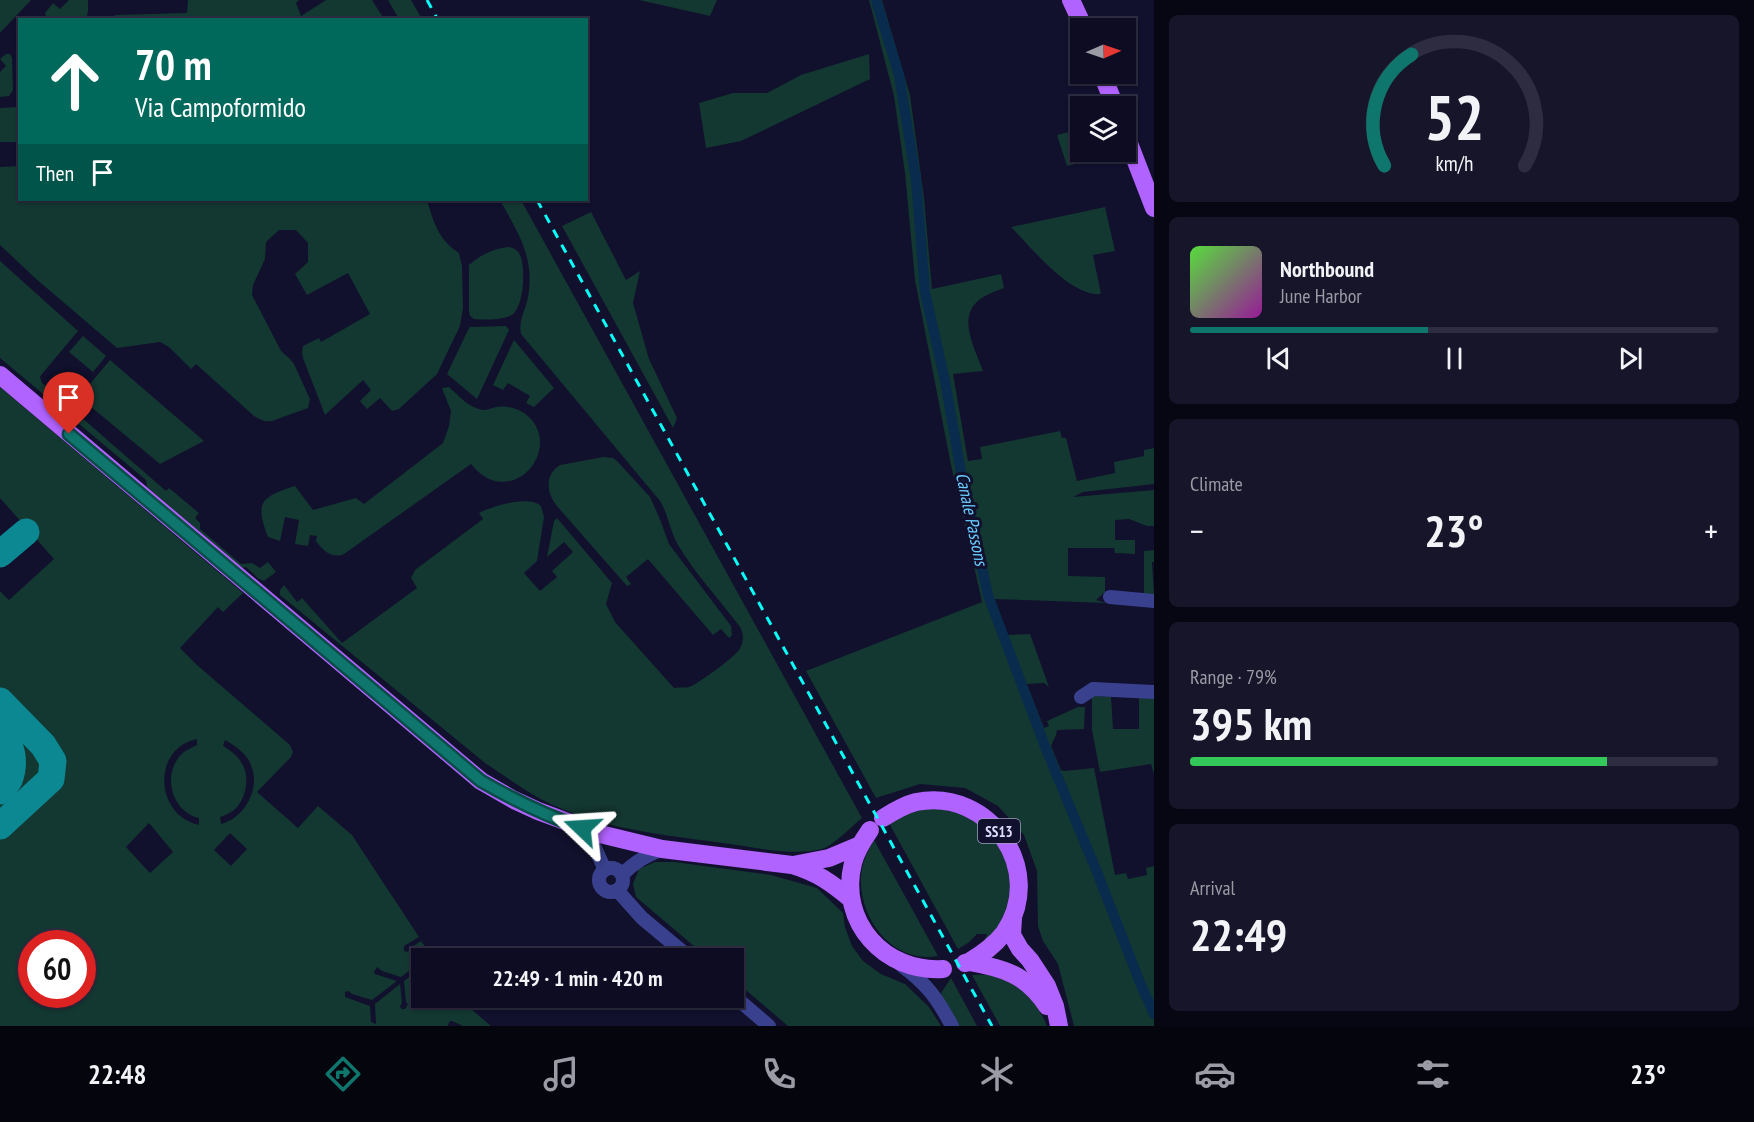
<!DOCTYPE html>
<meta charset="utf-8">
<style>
body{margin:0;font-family:"PT Sans Narrow",sans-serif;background:#16152a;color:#f1f3f6;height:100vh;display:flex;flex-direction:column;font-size:22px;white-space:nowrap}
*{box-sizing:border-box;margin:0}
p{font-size:20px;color:#9a9ba5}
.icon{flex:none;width:33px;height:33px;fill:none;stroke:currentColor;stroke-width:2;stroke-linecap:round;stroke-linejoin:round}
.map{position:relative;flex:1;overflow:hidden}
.side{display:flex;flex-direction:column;gap:15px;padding:15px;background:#070713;width:600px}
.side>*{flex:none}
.banner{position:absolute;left:18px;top:18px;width:570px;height:183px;border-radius:0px;box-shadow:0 2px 4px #0004,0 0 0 2px #2d2c40;background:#00695c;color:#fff;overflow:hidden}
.needle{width:39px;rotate:88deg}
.buttons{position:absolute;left:1070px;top:18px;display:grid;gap:12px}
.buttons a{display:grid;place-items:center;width:66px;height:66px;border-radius:0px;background:#0d0c22;box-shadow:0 2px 4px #0004,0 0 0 2px #2d2c40;font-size:30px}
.speed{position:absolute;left:18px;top:930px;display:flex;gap:12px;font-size:30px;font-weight:700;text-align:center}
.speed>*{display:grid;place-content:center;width:78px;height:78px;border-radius:50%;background:#0d0c22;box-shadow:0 2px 4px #0004,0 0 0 2px #2d2c40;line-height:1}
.speed .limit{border:9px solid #d22;background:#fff;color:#111}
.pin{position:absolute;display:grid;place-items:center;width:51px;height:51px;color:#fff;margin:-62px -26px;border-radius:50% 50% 50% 0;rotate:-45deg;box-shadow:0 0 6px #0007}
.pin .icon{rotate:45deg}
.me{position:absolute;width:66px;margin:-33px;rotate:290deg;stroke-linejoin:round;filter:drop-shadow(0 0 4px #0008)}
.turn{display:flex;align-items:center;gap:21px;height:126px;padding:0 18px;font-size:27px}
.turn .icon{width:78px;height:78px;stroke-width:2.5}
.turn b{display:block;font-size:42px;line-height:51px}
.then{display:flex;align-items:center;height:57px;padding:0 18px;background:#0003;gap:12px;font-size:22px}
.big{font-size:45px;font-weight:800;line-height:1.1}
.side .widget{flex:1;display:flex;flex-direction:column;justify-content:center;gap:9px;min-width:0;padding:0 21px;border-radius:9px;background:#16152a}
.side .dial{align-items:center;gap:0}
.dial svg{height:156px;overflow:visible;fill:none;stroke:#2d2c40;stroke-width:7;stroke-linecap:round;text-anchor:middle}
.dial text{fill:#f1f3f6;stroke:none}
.song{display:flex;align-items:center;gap:18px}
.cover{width:72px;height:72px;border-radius:9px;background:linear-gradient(135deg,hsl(110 70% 55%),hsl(300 70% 35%))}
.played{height:6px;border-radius:3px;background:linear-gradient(90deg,#0f766e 45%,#2d2c40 45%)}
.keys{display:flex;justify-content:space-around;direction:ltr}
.heat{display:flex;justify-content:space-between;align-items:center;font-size:33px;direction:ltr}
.charge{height:9px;border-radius:4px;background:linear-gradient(90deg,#34c759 79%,#2d2c40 0)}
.trip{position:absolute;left:411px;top:948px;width:333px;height:60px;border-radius:0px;background:#0d0c22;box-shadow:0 2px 4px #0004,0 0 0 2px #2d2c40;font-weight:800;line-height:60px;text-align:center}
.tab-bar{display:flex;height:96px;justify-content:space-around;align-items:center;background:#05050e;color:#9a9ba5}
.tab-bar .icon{width:42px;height:42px}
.tab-bar .current{color:#0f766e}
.tab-bar b{font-size:27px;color:#f1f3f6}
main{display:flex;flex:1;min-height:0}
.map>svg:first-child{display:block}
.green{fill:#133731;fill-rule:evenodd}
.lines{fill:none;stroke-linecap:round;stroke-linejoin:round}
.canal{stroke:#082b4e;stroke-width:10}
.taxiway{stroke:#0c8892;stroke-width:27}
.minor{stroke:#39418e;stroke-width:14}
.major{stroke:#b163ff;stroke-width:18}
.rail{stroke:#08fff8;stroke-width:3;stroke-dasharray:9 8;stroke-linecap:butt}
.route-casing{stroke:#0a4d48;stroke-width:15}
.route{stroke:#0f766e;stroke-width:10}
.labels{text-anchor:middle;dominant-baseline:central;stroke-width:6;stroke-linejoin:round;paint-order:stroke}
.shield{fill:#11102d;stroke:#9fa0c0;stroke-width:1.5}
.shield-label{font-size:15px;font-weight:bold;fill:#dcddff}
.water-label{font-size:18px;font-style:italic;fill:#6acdff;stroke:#11102d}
</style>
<main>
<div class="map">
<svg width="1154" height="1026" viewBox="0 0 1154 1026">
<rect width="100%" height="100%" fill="#11102d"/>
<g class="green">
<polygon points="0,0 31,0 0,33"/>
<polygon points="69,0 88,0 88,11 87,16 80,18 46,17 45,13 53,3 60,9"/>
<polygon points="188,0 299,0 296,3 301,16 326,0 372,0 384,19 115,19 115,15 187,13"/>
<polygon points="388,0 411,0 422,19 399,19"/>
<polygon points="639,0 717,0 710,16"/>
<path d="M 869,0 L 882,0 L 910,95 L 924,198 L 932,289 L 1001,274 L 1004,288 C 994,292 981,296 975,304 C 959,322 976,351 983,371 L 953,374 L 968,461 L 982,459 L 980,447 L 1060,431 L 1062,438 L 1066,438 L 1077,481 L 1115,473 L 1114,462 L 1144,456 L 1144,450 L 1154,448 L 1154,484 L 1083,492 L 1073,497 L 1154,490 L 1154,526 L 1147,526 L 1129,519 L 1115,520 L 1115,540 L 1135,540 L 1135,554 L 1115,553 L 1114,548 L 1068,548 L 1068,576 L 1105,577 L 1105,592 L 1096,600 L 1107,603 L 994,599 L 1007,635 L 1030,634 L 1049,687 L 1044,683 L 1027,684 L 1044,728 L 1049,726 L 1047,721 L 1078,707 L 1085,707 L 1084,729 L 1057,730 L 1056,735 L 1051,746 L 1061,770 L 1064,771 L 1094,768 L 1115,875 L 1126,873 L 1128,879 L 1147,875 L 1146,868 L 1154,866 L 1154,1026 L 1074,1026 L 1058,964 L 1043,941 L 1038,926 L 1037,871 L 1024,835 L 998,806 L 965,788 L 920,784 L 876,798 L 806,671 L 982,602 L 951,465 L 915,280 L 905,173 L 894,96 Z"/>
<polygon points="6,54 10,54 12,58 13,90 9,96 0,97 0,72 6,66 0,59"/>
<polygon points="869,54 870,79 741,141 706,148 699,103 733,93 767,93 801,75"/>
<polygon points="19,107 19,142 0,142 0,108"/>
<polygon points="1080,129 1080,152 1121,153 1067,166 1057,135"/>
<path d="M 19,166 L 20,200 L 427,200 C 434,223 438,239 459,253 L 462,266 L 463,308 L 460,326 L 437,374 L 399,409 L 392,411 L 380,398 L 367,409 L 360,401 L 371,390 L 363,380 L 325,415 L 303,358 L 302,352 L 303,346 L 319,338 L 321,342 L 370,314 L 348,273 L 307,295 L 295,274 L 308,262 L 308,243 L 296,230 L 279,230 L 266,242 L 265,259 L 253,285 L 252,295 L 281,351 L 290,359 L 294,364 L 310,399 L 308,408 L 272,421 C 265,422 260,420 254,416 L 196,364 L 191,369 L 169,347 L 160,342 L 117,348 L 35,278 L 0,245 L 0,167 Z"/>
<path d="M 500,200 L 521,200 L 862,818 C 852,826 833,846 822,849 C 794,856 758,848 730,844 C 674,836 613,831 560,808 C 534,798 508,778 485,763 L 280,595 L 280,590 L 284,585 L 297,602 L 302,598 L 342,643 L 417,588 L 411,578 L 415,570 L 483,519 L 479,513 C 492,506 529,495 541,506 L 544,517 L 537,561 L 524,573 L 540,591 L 557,577 L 552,571 L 573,552 L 564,542 L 547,557 L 554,521 L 557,518 L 612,583 L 606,604 L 615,622 L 674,688 C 679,687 685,688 689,687 C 698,684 733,658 739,650 C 744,643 744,634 740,627 C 720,600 695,574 678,545 C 670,531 668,514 660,501 L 521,334 C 518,321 526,309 528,297 C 535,257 518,233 500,200 Z"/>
<path d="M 1105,207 L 1115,251 L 1093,255 L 1101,294 C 1070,297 1031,247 1011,227 Z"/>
<polygon points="591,212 626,280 640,271 633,303 649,359 677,418 673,428 562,226"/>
<path d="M 509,247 C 514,248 518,250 520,255 C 526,267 524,307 512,315 C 502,320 484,320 474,319 L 470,316 L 469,312 L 469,265 C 480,255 495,248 509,247 Z"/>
<polygon points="0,261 78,331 42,374 40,377 42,383 166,491 169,488 199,513 195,518 200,523 200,529 241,564 252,563 260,568 268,562 276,572 264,581 259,579 246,567 242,568 147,487 146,480 0,358"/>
<polygon points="506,326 509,330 477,399 447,374 468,330 470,327"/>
<polygon points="83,336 106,356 93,372 69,352"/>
<polygon points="514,340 554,388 534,407 526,403 530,396 508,383 503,390 493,385"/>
<polygon points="110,360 204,441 160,464 79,397"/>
<path d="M 0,387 L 243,593 L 223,612 L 218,607 L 180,648 L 197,665 L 290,745 L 293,752 L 291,757 L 257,792 L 298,828 L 318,806 L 352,835 L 419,937 L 404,946 L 404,951 L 408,952 L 410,948 L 421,941 L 431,955 L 426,958 L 422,958 L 421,962 L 401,977 L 382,971 L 377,967 L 374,972 L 375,974 L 397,981 L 372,1000 L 352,994 L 348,991 L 345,992 L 345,997 L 370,1006 L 371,1022 L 376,1024 L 375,1004 L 400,984 L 402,1002 L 400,1007 L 402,1009 L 405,1009 L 408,1004 L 406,1002 L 404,981 L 421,968 L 422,998 L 458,998 L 491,1026 L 463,1026 L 452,1021 L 449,1022 L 448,1026 L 0,1026 L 0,834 L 59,782 L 62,757 L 0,694 L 0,591 L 9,600 L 54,559 L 0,498 ZM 197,739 L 197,745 C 193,747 188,749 184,752 C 161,771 170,811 199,818 L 199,825 C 154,815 152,748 197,739 ZM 225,740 C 235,746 245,752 250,763 C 262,787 245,818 221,824 L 220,817 C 226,815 233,812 237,807 C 247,796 250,774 241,762 C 237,755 230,750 223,746 ZM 149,823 L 173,852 L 150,873 L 126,847 ZM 230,833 L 247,849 L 231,866 L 214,850 ZM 32,944 L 82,944 L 82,994 L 32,994 Z"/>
<path d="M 449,387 C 459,396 469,408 483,410 C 488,410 491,408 496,407 C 508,405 522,409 530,418 C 557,446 525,494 489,479 C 481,475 476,470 471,464 L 344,554 C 332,559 323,551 316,541 L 317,536 L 310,535 L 308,546 L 295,544 L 299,520 L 285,517 L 280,541 L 268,537 C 254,501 262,497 295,486 L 313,510 L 356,498 L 364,504 L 443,443 L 449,426 L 451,411 L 442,388 Z"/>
<path d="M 603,457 L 613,458 L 617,461 L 650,497 L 659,517 L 669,544 L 731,626 L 732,635 L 729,638 L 721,629 L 713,635 L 648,559 L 626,577 L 631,584 L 627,586 L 556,505 C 546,491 545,474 560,465 Z"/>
<polygon points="1154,550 1154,562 1152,562 1154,595 1144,595 1144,551"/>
<polygon points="1092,696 1111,697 1113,729 1139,729 1139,698 1154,698 1154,774 1151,764 1100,772 1092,730"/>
<polygon points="0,712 40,754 47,768 40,781 0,818"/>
<polygon points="932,807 970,816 997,839 1011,875 1009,902 1005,915 994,932 984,941 987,934 977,934 968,943 958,949 889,823 908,812"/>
<path d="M 874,840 L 938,956 C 895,964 862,923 861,883 C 860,867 866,854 874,840 Z"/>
<polygon points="655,862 674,862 771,875 817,888 843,913 845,927 852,946 863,961 881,974 905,984 929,1007 941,1026 788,1026 734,980 734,958 708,958 636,897 633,884 639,869"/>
<path d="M 972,975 C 980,975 989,974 996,977 C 1020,984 1038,1003 1047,1026 L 1000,1026 Z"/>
<polygon points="951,978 977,1026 958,1026 942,997 941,993"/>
</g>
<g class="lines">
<polyline class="canal" points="876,0 899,75 916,180 925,292 945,381 962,478 988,595 1046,749 1097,872 1141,985 1154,1014"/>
<g class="taxiway">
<polyline points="0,554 26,532"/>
<polyline points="0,701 43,745 53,761 51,779 0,826"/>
<path d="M 0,731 C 12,743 16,763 9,780 C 7,784 3,788 0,791"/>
</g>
<g class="minor">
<polyline points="1110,597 1154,601"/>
<polyline points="1081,697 1093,689 1154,692"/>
<polyline points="568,825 595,848 605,870"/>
<circle cx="611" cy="880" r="12"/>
<path d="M 622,875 C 634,862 646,856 662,849"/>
<polyline points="617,890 642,918 690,958"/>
<path d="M 901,965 C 927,984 937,998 952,1026"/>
<polyline points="734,996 769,1026"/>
</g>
<g class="major">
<polyline points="1071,0 1084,28"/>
<polyline points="1102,74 1115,106"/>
<polyline points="1125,133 1154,208"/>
<path d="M 0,375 L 481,781 L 514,800 L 538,811 L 600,834 L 662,849 L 792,865 C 818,873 830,882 851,899"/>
<path d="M 883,818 C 894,811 904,805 916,802 C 990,787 1047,871 1004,933 C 994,946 982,954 969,962 L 965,963"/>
<path d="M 870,830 C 863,840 856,851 853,863 C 838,922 885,973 943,969"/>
<polyline points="793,865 829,858 860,845"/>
<polyline points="1013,918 1012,935 1020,949 1030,960 1047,986 1055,1006 1059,1026"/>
<path d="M 969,962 C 1004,968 1027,975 1047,1006"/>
</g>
<g class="rail">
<polyline points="427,0 438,20"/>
<polyline points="537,200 992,1026"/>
</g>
</g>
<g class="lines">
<defs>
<path id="route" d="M 69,434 L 481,781 C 514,800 546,816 582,828"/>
</defs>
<use href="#route" class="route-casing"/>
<use href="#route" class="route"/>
</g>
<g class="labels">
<rect class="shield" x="978" y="819" width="42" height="24" rx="4.5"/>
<g class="shield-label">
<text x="999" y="831">SS13</text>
</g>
<g class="water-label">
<text transform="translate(972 519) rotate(78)">Canale Passons</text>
</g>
</g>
</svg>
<div class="buttons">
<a><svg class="needle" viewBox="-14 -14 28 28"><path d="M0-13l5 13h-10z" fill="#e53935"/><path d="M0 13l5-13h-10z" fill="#9a9ba5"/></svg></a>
<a><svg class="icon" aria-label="layers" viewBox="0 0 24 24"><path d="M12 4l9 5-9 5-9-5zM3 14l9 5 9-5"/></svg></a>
</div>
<div class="speed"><div class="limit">60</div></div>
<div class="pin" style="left:69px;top:434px;background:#d93025"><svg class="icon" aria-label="arrive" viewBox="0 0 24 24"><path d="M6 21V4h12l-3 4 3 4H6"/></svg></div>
<svg class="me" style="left:582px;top:828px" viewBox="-20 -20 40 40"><path d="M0-17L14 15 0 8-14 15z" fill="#0f766e" stroke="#fff" stroke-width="4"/></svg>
<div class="trip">22:49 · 1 min · 420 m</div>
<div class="banner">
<div class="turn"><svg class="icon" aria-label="ahead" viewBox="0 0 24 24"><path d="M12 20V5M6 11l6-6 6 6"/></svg><div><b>70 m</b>Via Campoformido</div></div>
<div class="then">Then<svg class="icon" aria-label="arrive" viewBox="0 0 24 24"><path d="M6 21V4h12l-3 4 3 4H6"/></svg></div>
</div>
</div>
<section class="side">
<div class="widget dial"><svg viewBox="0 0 100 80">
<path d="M14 69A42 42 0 1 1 86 69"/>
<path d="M14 69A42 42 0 0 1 28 12" stroke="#0f766e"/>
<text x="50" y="56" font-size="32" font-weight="700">52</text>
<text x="50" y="72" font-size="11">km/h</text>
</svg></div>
<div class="widget">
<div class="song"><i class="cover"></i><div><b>Northbound</b><p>June Harbor</p></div></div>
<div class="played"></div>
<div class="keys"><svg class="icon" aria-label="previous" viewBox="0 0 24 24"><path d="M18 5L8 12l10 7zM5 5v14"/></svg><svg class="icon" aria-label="pause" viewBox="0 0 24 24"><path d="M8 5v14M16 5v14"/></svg><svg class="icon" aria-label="next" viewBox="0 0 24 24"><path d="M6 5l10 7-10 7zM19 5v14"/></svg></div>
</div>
<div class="widget"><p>Climate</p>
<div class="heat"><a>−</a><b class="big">23°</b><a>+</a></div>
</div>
<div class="widget"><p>Range · 79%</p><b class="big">395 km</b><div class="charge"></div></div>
<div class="widget"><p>Arrival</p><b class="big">22:49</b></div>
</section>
</main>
<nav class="tab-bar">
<b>22:48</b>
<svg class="icon current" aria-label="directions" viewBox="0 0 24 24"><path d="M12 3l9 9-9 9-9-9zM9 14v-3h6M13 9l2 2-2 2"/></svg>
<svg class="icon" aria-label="music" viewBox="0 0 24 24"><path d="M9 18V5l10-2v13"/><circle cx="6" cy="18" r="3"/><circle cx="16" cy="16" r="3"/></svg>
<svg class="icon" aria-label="phone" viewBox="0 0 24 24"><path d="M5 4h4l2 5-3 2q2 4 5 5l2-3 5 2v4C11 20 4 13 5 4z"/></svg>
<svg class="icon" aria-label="climate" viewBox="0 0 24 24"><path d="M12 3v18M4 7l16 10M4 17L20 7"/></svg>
<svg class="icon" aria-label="car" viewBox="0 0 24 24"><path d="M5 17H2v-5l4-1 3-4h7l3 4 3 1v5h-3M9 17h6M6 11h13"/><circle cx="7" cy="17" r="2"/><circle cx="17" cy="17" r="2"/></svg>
<svg class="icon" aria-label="filters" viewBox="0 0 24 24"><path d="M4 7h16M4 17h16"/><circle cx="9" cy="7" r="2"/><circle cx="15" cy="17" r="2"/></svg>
<b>23°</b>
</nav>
